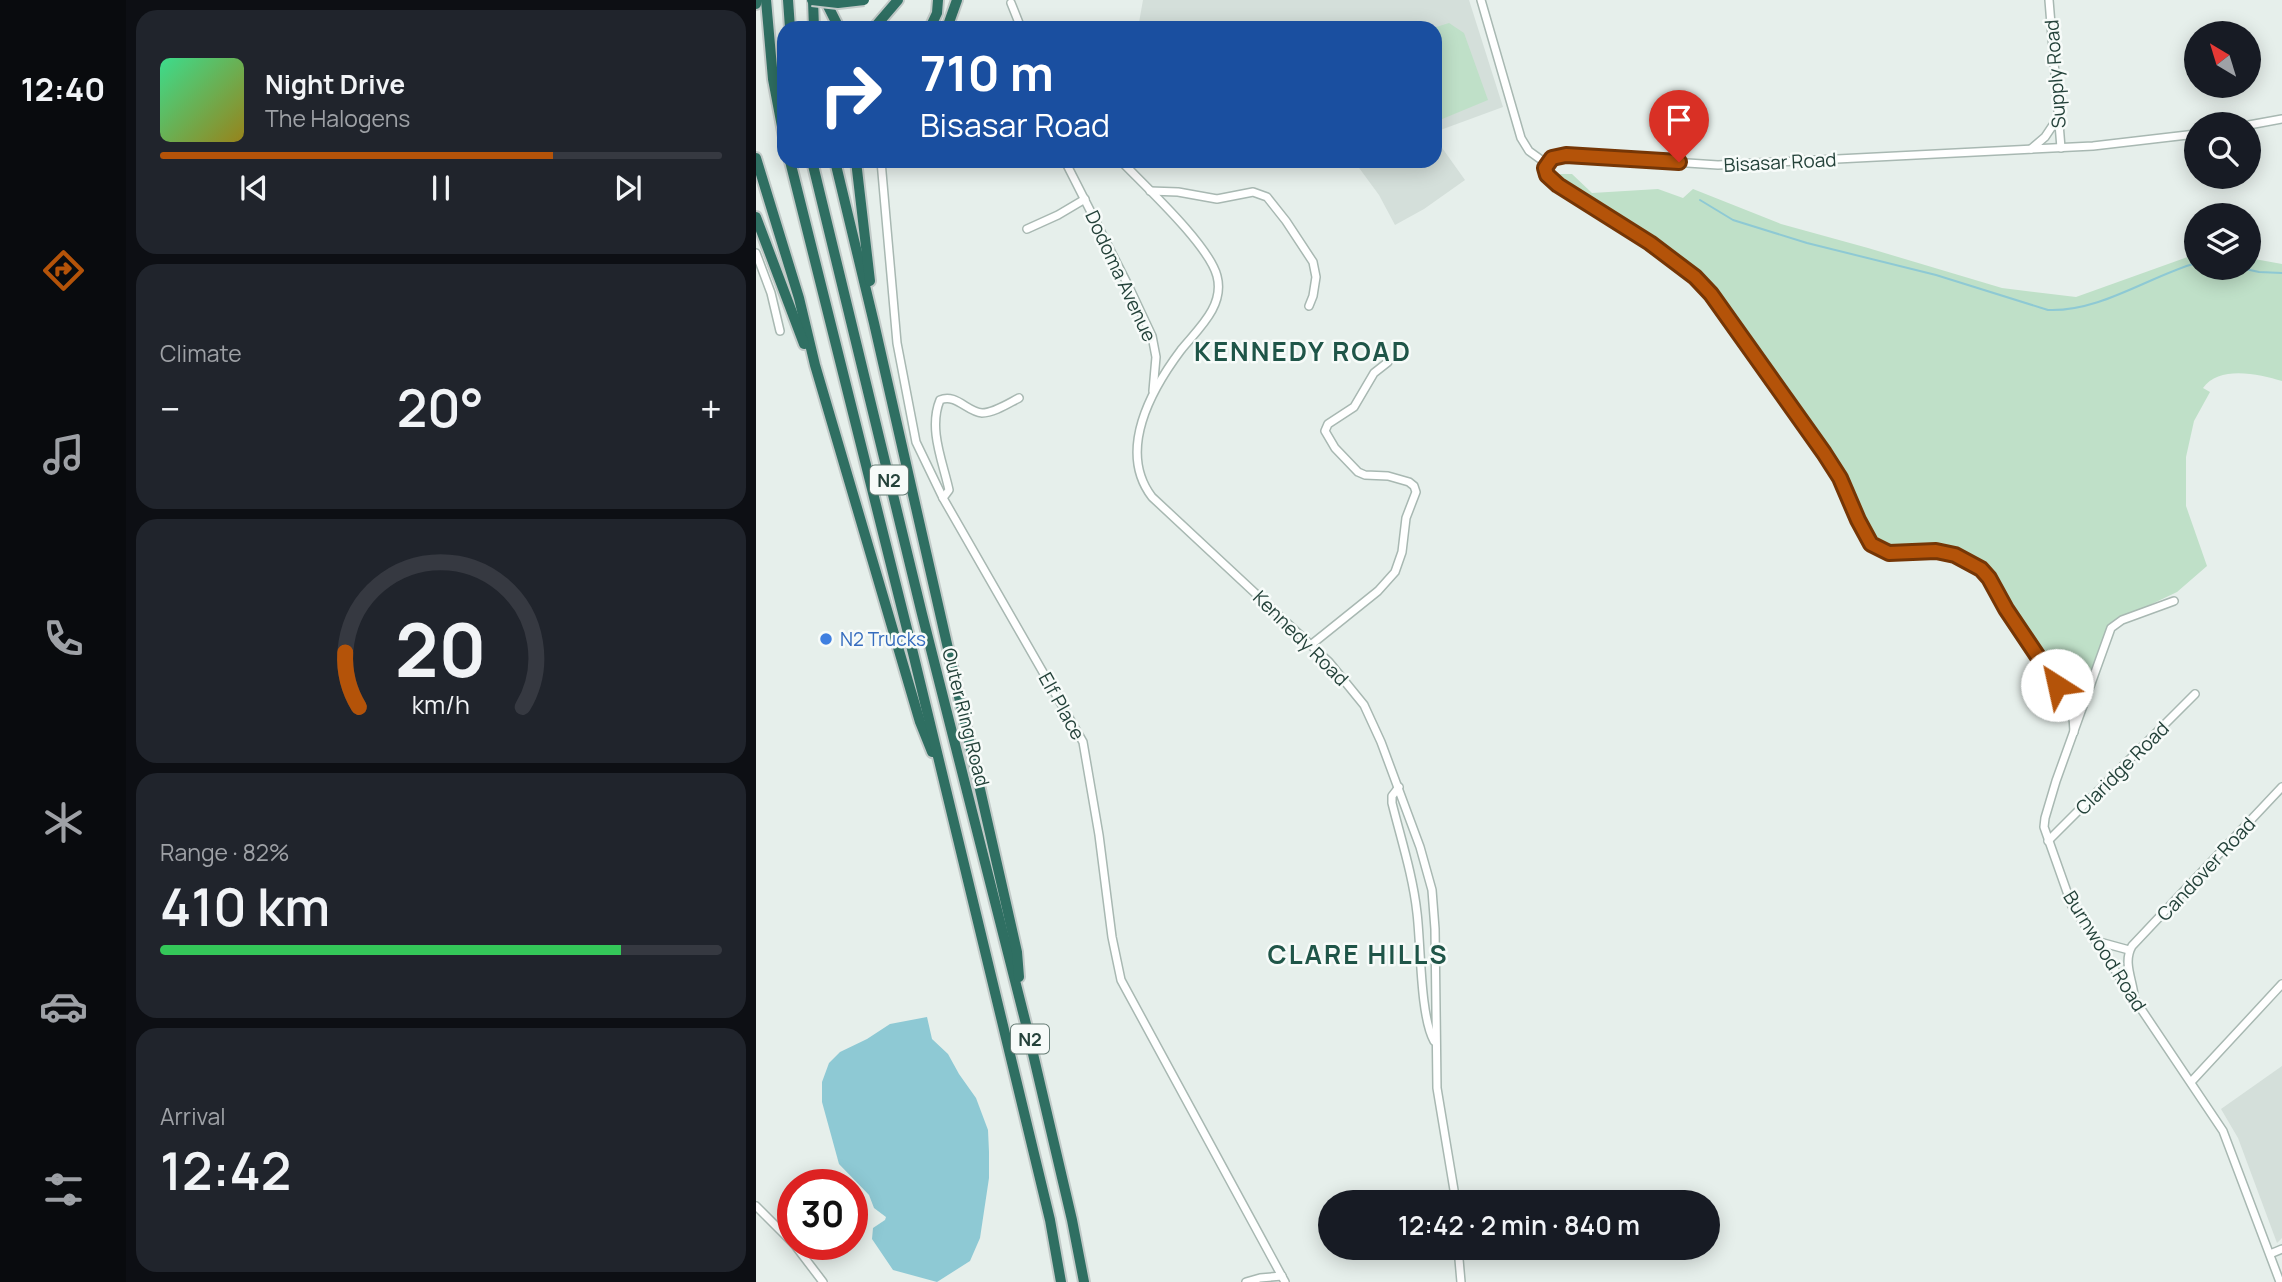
<!DOCTYPE html>
<meta charset="utf-8">
<style>
body{margin:0;font-family:Manrope,sans-serif;background:#20242c;color:#f1f3f6;height:100vh;display:flex;flex-direction:column;font-size:26px;white-space:nowrap}
*{box-sizing:border-box;margin:0}
p{font-size:23px;color:#9ea1a6}
.icon{flex:none;width:38px;height:38px;fill:none;stroke:currentColor;stroke-width:2;stroke-linecap:round;stroke-linejoin:round}
.map{position:relative;flex:1;overflow:hidden}
.side{display:flex;flex-direction:column;gap:10px;padding:10px;background:#0d0f14;width:630px}
.side>*{flex:none}
.guide{position:absolute;left:21px;top:21px;width:665px;height:147px;border-radius:21px;box-shadow:0 4px 18px #0003;background:#1a4fa0;color:#fff;overflow:hidden}
.needle{width:46px;rotate:322deg}
.tools{position:absolute;left:1428px;top:21px;display:grid;gap:14px}
.tools a{display:grid;place-items:center;width:77px;height:77px;border-radius:50%;background:#171b24;box-shadow:0 4px 18px #0003;font-size:35px}
.speed{position:absolute;left:21px;top:1169px;display:flex;gap:14px;font-size:35px;font-weight:700;text-align:center}
.speed>*{display:grid;place-content:center;width:91px;height:91px;border-radius:50%;background:#171b24;box-shadow:0 4px 18px #0003;line-height:1}
.speed .limit{border:10px solid #d22;background:#fff;color:#111}
.pin{position:absolute;display:grid;place-items:center;width:60px;height:60px;color:#fff;margin:-72px -30px;border-radius:50% 50% 50% 0;rotate:-45deg;box-shadow:0 0 7px #0007}
.pin .icon{rotate:45deg}
.me{position:absolute;width:77px;margin:-38px;rotate:325deg;stroke-linejoin:round;filter:drop-shadow(0 0 5px #0008)}
.turn{display:flex;align-items:center;gap:24px;height:147px;padding:0 28px;font-size:32px}
.turn .icon{width:91px;height:91px;stroke-width:2.5}
.turn b{display:block;font-size:49px;line-height:60px}
.big{font-size:52px;font-weight:600;line-height:1.1}
.side .card{flex:1;display:flex;flex-direction:column;justify-content:center;gap:10px;min-width:0;padding:0 24px;border-radius:21px;background:#20242c}
.side .dial{align-items:center;gap:0}
.dial svg{height:182px;overflow:visible;fill:none;stroke:#363941;stroke-width:7;stroke-linecap:round;text-anchor:middle}
.dial text{fill:#f1f3f6;stroke:none}
.song{display:flex;align-items:center;gap:21px}
.cover{width:84px;height:84px;border-radius:10px;background:linear-gradient(135deg,hsl(150 70% 55%),hsl(50 70% 35%))}
.played{height:7px;border-radius:4px;background:linear-gradient(90deg,#b45309 70%,#363941 70%)}
.keys{display:flex;justify-content:space-around;direction:ltr}
.heat{display:flex;justify-content:space-between;align-items:center;font-size:38px;direction:ltr}
.charge{height:10px;border-radius:5px;background:linear-gradient(90deg,#34c759 82%,#363941 0)}
.trip{position:absolute;left:562px;top:1190px;width:402px;height:70px;border-radius:35px;background:#171b24;box-shadow:0 4px 18px #0003;font-weight:600;line-height:70px;text-align:center}
main{display:flex;flex:1;min-height:0}
.dock{display:flex;flex-direction:column;width:126px;justify-content:space-around;align-items:center;background:#090b0e;color:#9ea1a6}
.dock .icon{width:49px;height:49px}
.dock .selected{color:#b45309}
.dock b{font-size:32px;color:#f1f3f6}
.map>svg:first-child{display:block}
.built{fill:#d4dfda}
.green{fill:#bfe0c8}
.water{fill:#8ec9d4}
.lines{fill:none;stroke-linecap:round;stroke-linejoin:round}
.stream{stroke:#8ec9d4;stroke-width:2}
.minor-casing{stroke:#a8b8b2;stroke-width:10}
.highway-casing{stroke:#c2cac8;stroke-width:14}
.minor{stroke:#fff;stroke-width:7}
.highway{stroke:#2f6f62;stroke-width:10}
.highway-bridge-casing{stroke:#c2cac8;stroke-width:14;stroke-linecap:butt}
.highway-bridge{stroke:#2f6f62;stroke-width:10}
.route-casing{stroke:#753606;stroke-width:18}
.route{stroke:#b45309;stroke-width:12}
.shop-dot{fill:#3f7fe0;stroke:#f7fbf9;stroke-width:2.5}
.labels{text-anchor:middle;dominant-baseline:central;stroke-width:5;stroke-linejoin:round;paint-order:stroke}
.shield{fill:#f7fbf9;stroke:#637a73;stroke-width:2}
.shield-label{font-size:18px;font-weight:bold;fill:#24423a}
.street-label{font-size:19px;fill:#24423a;stroke:#f7fbf9}
.shop-label{font-size:19px;fill:#366cbe;stroke:#f7fbf9;text-anchor:start}
.district-label{font-size:26px;font-weight:bold;letter-spacing:2px;fill:#1f5548;stroke:#f7fbf9}
</style>
<main>
<nav class="dock">
<b>12:40</b>
<svg class="icon selected" aria-label="directions" viewBox="0 0 24 24"><path d="M12 3l9 9-9 9-9-9zM9 14v-3h6M13 9l2 2-2 2"/></svg>
<svg class="icon" aria-label="music" viewBox="0 0 24 24"><path d="M9 18V5l10-2v13"/><circle cx="6" cy="18" r="3"/><circle cx="16" cy="16" r="3"/></svg>
<svg class="icon" aria-label="phone" viewBox="0 0 24 24"><path d="M5 4h4l2 5-3 2q2 4 5 5l2-3 5 2v4C11 20 4 13 5 4z"/></svg>
<svg class="icon" aria-label="climate" viewBox="0 0 24 24"><path d="M12 3v18M4 7l16 10M4 17L20 7"/></svg>
<svg class="icon" aria-label="car" viewBox="0 0 24 24"><path d="M5 17H2v-5l4-1 3-4h7l3 4 3 1v5h-3M9 17h6M6 11h13"/><circle cx="7" cy="17" r="2"/><circle cx="17" cy="17" r="2"/></svg>
<svg class="icon" aria-label="filters" viewBox="0 0 24 24"><path d="M4 7h16M4 17h16"/><circle cx="9" cy="7" r="2"/><circle cx="15" cy="17" r="2"/></svg>
</nav>
<section class="side">
<div class="card">
<div class="song"><i class="cover"></i><div><b>Night Drive</b><p>The Halogens</p></div></div>
<div class="played"></div>
<div class="keys"><svg class="icon" aria-label="previous" viewBox="0 0 24 24"><path d="M18 5L8 12l10 7zM5 5v14"/></svg><svg class="icon" aria-label="pause" viewBox="0 0 24 24"><path d="M8 5v14M16 5v14"/></svg><svg class="icon" aria-label="next" viewBox="0 0 24 24"><path d="M6 5l10 7-10 7zM19 5v14"/></svg></div>
</div>
<div class="card"><p>Climate</p>
<div class="heat"><a>−</a><b class="big">20°</b><a>+</a></div>
</div>
<div class="card dial"><svg viewBox="0 0 100 80">
<path d="M14 69A42 42 0 1 1 86 69"/>
<path d="M14 69A42 42 0 0 1 8 45" stroke="#b45309"/>
<text x="50" y="56" font-size="32" font-weight="700">20</text>
<text x="50" y="72" font-size="11">km/h</text>
</svg></div>
<div class="card"><p>Range · 82%</p><b class="big">410 km</b><div class="charge"></div></div>
<div class="card"><p>Arrival</p><b class="big">12:42</b></div>
</section>
<div class="map">
<svg width="1526" height="1282" viewBox="0 0 1526 1282">
<rect width="100%" height="100%" fill="#e6efeb"/>
<g class="built">
<polygon points="387,0 713,0 747,107 679,132 679,28 382,28"/>
<polygon points="679,138 709,180 668,209 639,225 623,195 598,161 679,161"/>
<polygon points="1526,1066 1526,1238 1521,1243 1482,1138 1465,1109"/>
</g>
<g class="green">
<polygon points="693,23 708,33 732,100 679,122 679,28 677,28"/>
<path d="M 800,174 L 816,174 L 836,193 L 902,189 L 927,198 L 937,189 L 1025,224 L 1112,248 L 1246,288 L 1320,297 L 1440,254 L 1440,268 L 1493,268 L 1493,258 L 1526,264 L 1526,381 C 1503,374 1463,365 1447,388 L 1454,392 L 1438,421 L 1430,457 L 1430,506 L 1451,566 L 1421,592 L 1360,621 L 1354,627 L 1333,674 L 1321,672 L 1305,677 L 1233,570 L 1208,553 L 1187,548 L 1162,546 L 1142,548 L 1122,540 L 1112,526 L 1093,481 L 976,312 L 939,272 L 812,186 Z"/>
<polygon points="1318,679 1326,680 1331,685 1321,713 1309,687 1312,682"/>
</g>
<polygon class="water" points="171,1017 176,1039 192,1054 203,1074 220,1098 232,1130 233,1152 233,1178 224,1238 214,1261 181,1282 137,1270 116,1239 117,1228 129,1220 130,1217 118,1208 113,1195 83,1164 66,1102 66,1082 73,1063 84,1052 111,1039 134,1024"/>
<g class="lines">
<g class="stream">
<path d="M 944,200 L 977,220 L 1051,243 L 1180,275 L 1292,310 C 1344,312 1392,277 1440,263"/>
<polyline points="1485,268 1503,272 1526,273"/>
</g>
<defs>
<g id="minor">
<polyline points="725,0 765,138 773,151 791,164"/>
<polyline points="1293,0 1305,148"/>
<polyline points="255,3 265,28"/>
<polyline points="1493,125 1526,119"/>
<polyline points="1275,149 1289,137 1301,119"/>
<polyline points="125,161 141,343 160,442 187,498 327,742 343,835 356,937 365,980 529,1282"/>
<polyline points="309,161 373,287 396,336 400,357 397,391"/>
<path d="M 365,161 C 389,186 453,245 461,276 C 469,306 442,329 425,350 C 395,390 361,451 396,497 L 573,662 L 608,705 L 625,742 L 664,847 L 676,890 L 679,929 L 681,1088 L 700,1202"/>
<polyline points="791,164 790,172 795,180 894,243 939,277 955,294 1068,453 1084,478 1109,537 1115,544 1133,553 1180,551 1199,555 1225,569 1233,578 1250,609 1311,699 1317,716 1318,732"/>
<polyline points="791,164 796,158 810,155 962,165 1337,146 1440,134"/>
<polyline points="394,191 422,192 461,199 497,192 511,197 530,221 557,262 560,277 557,296 553,306"/>
<polyline points="271,229 302,215 329,199"/>
<polyline points="0,253 15,293 24,331"/>
<path d="M 187,498 L 193,490 C 187,462 172,429 184,400 C 200,393 211,412 226,413 C 238,413 253,403 263,398"/>
<polyline points="1418,601 1366,620 1355,628 1300,781 1289,818 1288,827 1316,906 1467,1131 1524,1282"/>
<polyline points="556,644 622,591 639,572 646,552 650,518 660,492 658,486 653,482 632,476 609,475 602,472 579,448 569,431 572,424 598,407 618,373 632,362"/>
<path d="M 643,787 L 636,796 L 636,803 C 645,839 657,876 661,913 C 665,945 664,1016 678,1041"/>
<polyline points="1292,841 1439,694"/>
<polyline points="1340,941 1373,950"/>
<path d="M 1378,995 C 1376,978 1367,962 1376,946 L 1526,787"/>
<polyline points="1435,1082 1526,984"/>
<polyline points="0,1206 37,1243"/>
<polyline points="38,1244 67,1282"/>
<polyline points="702,1248 705,1282"/>
<polyline points="1514,1254 1526,1249"/>
<polyline points="490,1282 504,1278 526,1276"/>
</g>
<g id="highway">
<polyline points="10,0 17,79 28,137"/>
<polyline points="32,0 34,28"/>
<polyline points="57,0 58,28"/>
<polyline points="69,0 83,28"/>
<polyline points="0,4 1,0"/>
<polyline points="118,28 142,0"/>
<polyline points="174,28 181,13 182,0"/>
<polyline points="191,28 201,0"/>
<polyline points="0,158 43,298 59,365 164,722 176,752"/>
<polyline points="34,161 157,653 294,1220 305,1282"/>
<polyline points="56,161 166,614 270,1024 316,1220 328,1282"/>
<polyline points="79,161 118,323 261,952 263,977"/>
<polyline points="100,161 114,281"/>
<polyline points="0,217 48,344"/>
</g>
</defs>
<use href="#minor" class="minor-casing"/>
<use href="#highway" class="highway-casing"/>
<use href="#minor" class="minor"/>
<use href="#highway" class="highway"/>
<defs>
<polyline id="highway-bridge" points="56,0 82,3 108,0"/>
</defs>
<use href="#highway-bridge" class="highway-bridge-casing"/>
<use href="#highway-bridge" class="highway-bridge"/>
</g>
<g class="lines">
<defs>
<polyline id="route" points="923,162 810,155 796,158 789,168 791,175 802,185 894,243 939,277 955,294 1068,453 1084,478 1102,520 1115,544 1133,553 1180,551 1199,555 1225,569 1233,578 1250,609 1301,685"/>
</defs>
<use href="#route" class="route-casing"/>
<use href="#route" class="route"/>
</g>
<circle class="shop-dot" cx="70" cy="639" r="7"/>
<g class="labels">
<g class="shield">
<rect x="114" y="465.5" width="38" height="29" rx="5"/>
<rect x="255" y="1024.5" width="38" height="29" rx="5"/>
</g>
<g class="shield-label">
<text x="133" y="480">N2</text>
<text x="274" y="1039">N2</text>
</g>
<g class="street-label">
<text transform="translate(1299 74) rotate(-94)">Supply Road</text>
<text transform="translate(1024 162) rotate(-3)">Bisasar Road</text>
<text transform="translate(365 276) rotate(65)">Dodoma Avenue</text>
<text transform="translate(545 638) rotate(45)">Kennedy Road</text>
<text transform="translate(306 706) rotate(61)">Elf Place</text>
<text transform="translate(210 717) rotate(76)">Outer Ring Road</text>
<text transform="translate(1366 768) rotate(-45)">Claridge Road</text>
<text transform="translate(1450 869) rotate(-47)">Candover Road</text>
<text transform="translate(1349 951) rotate(58)">Burnwood Road</text>
</g>
<g class="shop-label">
<text x="84" y="639">N2 Trucks</text>
</g>
<g class="district-label">
<text x="547" y="351">KENNEDY ROAD</text>
<text x="602" y="954">CLARE HILLS</text>
</g>
</g>
</svg>
<div class="tools">
<a><svg class="needle" viewBox="-14 -14 28 28"><path d="M0-13l5 13h-10z" fill="#e53935"/><path d="M0 13l5-13h-10z" fill="#9ea1a6"/></svg></a>
<a><svg class="icon" aria-label="search" viewBox="0 0 24 24"><circle cx="10" cy="10" r="6"/><path d="M15 15l6 6"/></svg></a>
<a><svg class="icon" aria-label="layers" viewBox="0 0 24 24"><path d="M12 4l9 5-9 5-9-5zM3 14l9 5 9-5"/></svg></a>
</div>
<div class="speed"><div class="limit">30</div></div>
<div class="pin" style="left:923px;top:162px;background:#d93025"><svg class="icon" aria-label="arrive" viewBox="0 0 24 24"><path d="M6 21V4h12l-3 4 3 4H6"/></svg></div>
<svg class="me" style="left:1301px;top:685px" viewBox="-20 -20 40 40"><circle r="19" fill="#fff"/><path d="M0-13L10 11 0 6-10 11z" fill="#b45309"/></svg>
<div class="trip">12:42 · 2 min · 840 m</div>
<div class="guide">
<div class="turn"><svg class="icon" aria-label="right" viewBox="0 0 24 24"><path d="M7 20v-9h11M14 6l5 5-5 5"/></svg><div><b>710 m</b>Bisasar Road</div></div>
</div>
</div>
</main>
